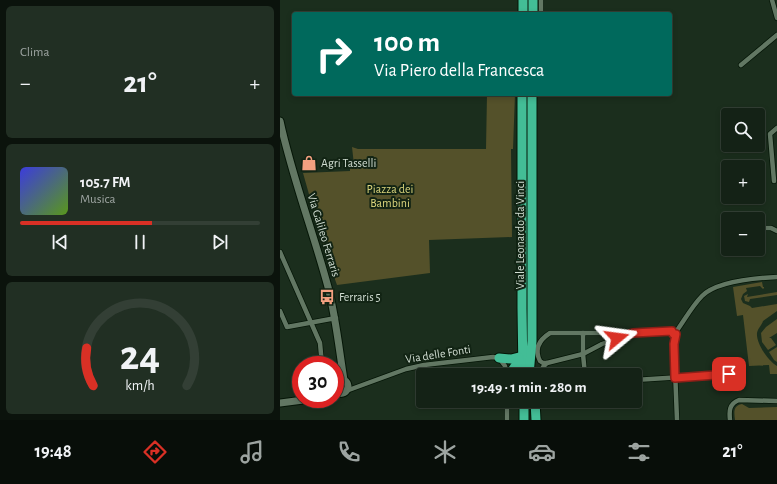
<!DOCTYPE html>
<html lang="it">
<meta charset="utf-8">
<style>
body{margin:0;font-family:"Alegreya Sans",sans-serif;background:#212f23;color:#f1f3f6;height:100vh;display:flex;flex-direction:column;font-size:15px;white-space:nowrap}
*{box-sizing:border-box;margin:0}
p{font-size:13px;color:#9da4a1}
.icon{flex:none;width:22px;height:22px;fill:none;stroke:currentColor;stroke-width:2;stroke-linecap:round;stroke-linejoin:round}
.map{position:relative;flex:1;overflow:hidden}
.drawer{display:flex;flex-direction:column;gap:6px;padding:6px;background:#0b130c;width:280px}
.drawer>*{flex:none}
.top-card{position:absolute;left:12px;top:12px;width:380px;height:84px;border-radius:4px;box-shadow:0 2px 6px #0003,0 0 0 1px #333f35;background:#00695c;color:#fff;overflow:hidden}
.controls{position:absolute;left:441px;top:108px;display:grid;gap:8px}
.controls a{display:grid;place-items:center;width:44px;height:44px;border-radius:4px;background:#142216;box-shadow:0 2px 6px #0003,0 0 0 1px #333f35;font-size:20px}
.speed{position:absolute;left:12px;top:356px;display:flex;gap:8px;font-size:20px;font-weight:700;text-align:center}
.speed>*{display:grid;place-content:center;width:52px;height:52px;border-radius:50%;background:#142216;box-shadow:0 2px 6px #0003,0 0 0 1px #333f35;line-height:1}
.speed .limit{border:6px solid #d22;background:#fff;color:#111}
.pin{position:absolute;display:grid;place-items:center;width:34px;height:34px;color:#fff;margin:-17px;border-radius:8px;box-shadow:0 2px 6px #0006}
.me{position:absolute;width:44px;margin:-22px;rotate:74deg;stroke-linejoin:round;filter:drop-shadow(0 0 3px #0008)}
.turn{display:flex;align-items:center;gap:14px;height:84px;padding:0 16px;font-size:18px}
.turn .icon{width:52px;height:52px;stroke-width:2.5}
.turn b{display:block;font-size:28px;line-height:34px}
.big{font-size:30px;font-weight:600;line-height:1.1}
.drawer .card{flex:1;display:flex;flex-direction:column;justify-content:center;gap:6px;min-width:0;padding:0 14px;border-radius:6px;background:#212f23}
.drawer .dial{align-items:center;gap:0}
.dial svg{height:104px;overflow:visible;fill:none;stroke:#333f35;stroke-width:7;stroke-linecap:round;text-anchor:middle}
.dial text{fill:#f1f3f6;stroke:none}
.song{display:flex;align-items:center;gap:12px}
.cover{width:48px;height:48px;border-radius:6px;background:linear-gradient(135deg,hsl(240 70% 55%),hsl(90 70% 35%))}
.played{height:4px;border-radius:2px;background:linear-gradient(90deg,#d93025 55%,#333f35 55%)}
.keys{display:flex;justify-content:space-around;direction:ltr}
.heat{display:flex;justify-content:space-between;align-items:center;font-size:22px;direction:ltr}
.trip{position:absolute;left:136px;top:368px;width:226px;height:40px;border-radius:4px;background:#142216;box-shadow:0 2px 6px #0003,0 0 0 1px #333f35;font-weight:600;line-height:40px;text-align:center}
.dock{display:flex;height:64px;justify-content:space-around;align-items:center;background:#080e09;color:#9da4a1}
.dock .icon{width:28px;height:28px}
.dock .on{color:#d93025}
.dock b{font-size:18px;color:#f1f3f6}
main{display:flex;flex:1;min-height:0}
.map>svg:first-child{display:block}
.green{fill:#54512a}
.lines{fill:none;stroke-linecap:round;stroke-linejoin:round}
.street-casing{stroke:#051607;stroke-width:6}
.secondary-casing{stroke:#051607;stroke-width:9}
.highway-casing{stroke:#051607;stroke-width:11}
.street{stroke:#627763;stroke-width:4.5}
.secondary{stroke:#627763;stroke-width:7}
.highway{stroke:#43bd96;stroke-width:9}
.route-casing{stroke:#8d1f18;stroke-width:10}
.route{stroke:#d93025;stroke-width:7}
.labels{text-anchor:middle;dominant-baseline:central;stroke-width:4;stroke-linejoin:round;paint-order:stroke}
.poi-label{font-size:12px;fill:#d2ded3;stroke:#122414;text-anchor:start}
.park-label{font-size:12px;fill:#dcd67d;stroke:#122414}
.street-label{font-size:12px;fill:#d2ded3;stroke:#122414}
</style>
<main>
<section class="drawer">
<div class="card"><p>Clima</p>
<div class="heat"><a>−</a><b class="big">21°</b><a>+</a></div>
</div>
<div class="card">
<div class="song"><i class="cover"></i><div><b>105.7 FM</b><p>Musica</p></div></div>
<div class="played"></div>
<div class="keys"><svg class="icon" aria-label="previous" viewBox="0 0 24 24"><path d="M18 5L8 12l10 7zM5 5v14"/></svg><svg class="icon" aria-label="pause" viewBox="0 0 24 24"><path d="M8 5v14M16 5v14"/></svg><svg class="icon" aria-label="next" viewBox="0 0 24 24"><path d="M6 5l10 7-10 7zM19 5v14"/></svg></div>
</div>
<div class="card dial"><svg viewBox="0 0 100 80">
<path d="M14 69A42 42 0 1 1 86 69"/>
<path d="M14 69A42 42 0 0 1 9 40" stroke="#d93025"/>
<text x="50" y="56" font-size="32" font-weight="700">24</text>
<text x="50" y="72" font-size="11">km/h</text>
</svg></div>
</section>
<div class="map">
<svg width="497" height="420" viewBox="0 0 497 420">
<rect width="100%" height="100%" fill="#1b2e1d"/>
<g class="green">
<polygon points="207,94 235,94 233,149 231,149 232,237 149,240 150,273 57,285 45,251 23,173 70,171 70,166 74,165 72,147 78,149 206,149"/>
<path d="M 482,282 L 483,287 L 484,287 L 484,288 L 483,289 L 480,286 L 466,288 L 467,291 L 463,294 L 461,299 L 463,303 L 470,306 L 472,308 L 497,304 L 497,311 L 483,321 C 482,325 478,328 477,333 C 476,343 488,361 497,366 L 497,374 L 490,374 L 489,365 L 469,366 L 463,315 L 457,316 L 453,287 Z"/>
<polygon points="497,292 497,295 470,299 469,302 465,301 464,296 468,294 467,297"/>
<polygon points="497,319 497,333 489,338 491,338 496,345 488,350 482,342 481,333 486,327"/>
<polygon points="497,347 497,362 494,360 489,352"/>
<path d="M 462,404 L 469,408 L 497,407 L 497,420 L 455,420 C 454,412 453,406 462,404 Z"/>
</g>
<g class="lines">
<defs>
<g id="street">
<polyline points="261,0 261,14"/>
<polyline points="492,0 497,18"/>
<polyline points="461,65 497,35"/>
<polyline points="494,181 490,134 497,128"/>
<polyline points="478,228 491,228 497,231"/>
<polyline points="0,252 40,343 42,365"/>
<polyline points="0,311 7,327 56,318"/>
<path d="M 398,329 C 405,319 413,305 422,296 C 437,281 477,278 497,277"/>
<polyline points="303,333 303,354 305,375"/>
<polyline points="396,334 394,344 397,420"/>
<path d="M 267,363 L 263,363 L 260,361 C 254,349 259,340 270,333 L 353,333 L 392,331"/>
<polyline points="259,375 263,367 267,363 303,354 322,344 349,334"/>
<polyline points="355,380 449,374"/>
<polyline points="66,391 126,369 144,365 213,357 219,358 225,366 226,375"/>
<polyline points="227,420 227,401"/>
<path d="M 450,420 C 449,411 449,404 459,400 L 497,401"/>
</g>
<g id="secondary">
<path d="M 0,121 C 12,177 33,231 48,287 C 56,318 59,349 64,380"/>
<path d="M 55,382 L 60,379 C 75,381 66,400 55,391"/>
<polyline points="0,403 31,399"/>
</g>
<g id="highway">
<polyline points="243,14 243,0"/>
<polyline points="253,14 253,0"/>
<polyline points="242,94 242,308 243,375"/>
<polyline points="219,358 231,359 239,357"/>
<polyline points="229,375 239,360"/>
<polyline points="249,375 252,341 252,94"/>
<polyline points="244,401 244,420"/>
<polyline points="255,401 256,420"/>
</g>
</defs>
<use href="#street" class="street-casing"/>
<use href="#secondary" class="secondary-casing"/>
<use href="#highway" class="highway-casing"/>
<use href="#street" class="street"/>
<use href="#secondary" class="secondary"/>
<use href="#highway" class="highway"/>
</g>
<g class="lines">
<defs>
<polyline id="route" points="337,338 353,333 392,331 393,334 396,334 394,344 395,378 449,374"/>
</defs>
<use href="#route" class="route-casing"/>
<use href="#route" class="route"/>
</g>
<defs>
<symbol id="shop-bare" viewBox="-9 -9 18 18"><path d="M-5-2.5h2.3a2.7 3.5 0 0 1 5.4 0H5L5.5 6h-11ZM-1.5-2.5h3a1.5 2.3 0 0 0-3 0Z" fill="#f2a080" stroke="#122414" stroke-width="2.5" paint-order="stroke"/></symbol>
<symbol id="bus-bare" viewBox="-9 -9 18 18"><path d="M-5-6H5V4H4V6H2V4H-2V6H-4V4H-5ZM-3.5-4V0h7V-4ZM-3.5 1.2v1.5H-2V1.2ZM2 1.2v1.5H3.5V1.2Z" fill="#f2a080" stroke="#122414" stroke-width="2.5" paint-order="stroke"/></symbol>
</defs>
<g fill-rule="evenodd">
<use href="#shop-bare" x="18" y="152" width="22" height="22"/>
<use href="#bus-bare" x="36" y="286" width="22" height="22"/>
</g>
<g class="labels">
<g class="poi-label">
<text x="41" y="163">Agri Tasselli</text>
<text x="59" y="297">Ferraris 5</text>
</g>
<g class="park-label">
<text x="110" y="189">Piazza dei<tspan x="110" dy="14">Bambini</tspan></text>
</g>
<g class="street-label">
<text transform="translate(44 235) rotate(73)">Via Galileo Ferraris</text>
<text transform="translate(240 235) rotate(-90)">Viale Leonardo da Vinci</text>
<text transform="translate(158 354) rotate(-9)">Via delle Fonti</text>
</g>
</g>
</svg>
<div class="controls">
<a><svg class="icon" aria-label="search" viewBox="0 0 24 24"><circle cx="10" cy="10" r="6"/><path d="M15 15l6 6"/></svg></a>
<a>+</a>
<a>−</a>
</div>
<div class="speed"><div class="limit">30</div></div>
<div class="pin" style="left:449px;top:374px;background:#d93025"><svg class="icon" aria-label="arrive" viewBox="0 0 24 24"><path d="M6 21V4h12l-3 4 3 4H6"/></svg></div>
<svg class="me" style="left:337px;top:338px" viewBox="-20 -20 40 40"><path d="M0-17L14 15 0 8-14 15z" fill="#d93025" stroke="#fff" stroke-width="4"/></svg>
<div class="trip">19:49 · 1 min · 280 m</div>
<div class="top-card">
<div class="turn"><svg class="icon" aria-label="right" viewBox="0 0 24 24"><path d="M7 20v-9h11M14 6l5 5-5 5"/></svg><div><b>100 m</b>Via Piero della Francesca</div></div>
</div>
</div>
</main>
<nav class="dock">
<b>19:48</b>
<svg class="icon on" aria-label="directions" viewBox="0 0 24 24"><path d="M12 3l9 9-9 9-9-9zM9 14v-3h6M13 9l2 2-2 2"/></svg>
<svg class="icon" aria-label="music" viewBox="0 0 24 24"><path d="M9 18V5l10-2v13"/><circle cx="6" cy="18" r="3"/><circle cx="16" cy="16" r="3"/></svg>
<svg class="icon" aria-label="phone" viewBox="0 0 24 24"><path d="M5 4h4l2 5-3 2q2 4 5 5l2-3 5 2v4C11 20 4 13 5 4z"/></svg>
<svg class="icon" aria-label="climate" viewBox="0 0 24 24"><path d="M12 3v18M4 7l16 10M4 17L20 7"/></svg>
<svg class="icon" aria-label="car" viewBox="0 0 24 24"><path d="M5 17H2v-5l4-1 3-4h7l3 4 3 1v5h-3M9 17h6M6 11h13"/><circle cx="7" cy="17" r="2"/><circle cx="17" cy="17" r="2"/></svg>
<svg class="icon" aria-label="filters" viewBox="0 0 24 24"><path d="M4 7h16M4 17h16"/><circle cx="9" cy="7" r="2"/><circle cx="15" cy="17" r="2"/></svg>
<b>21°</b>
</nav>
